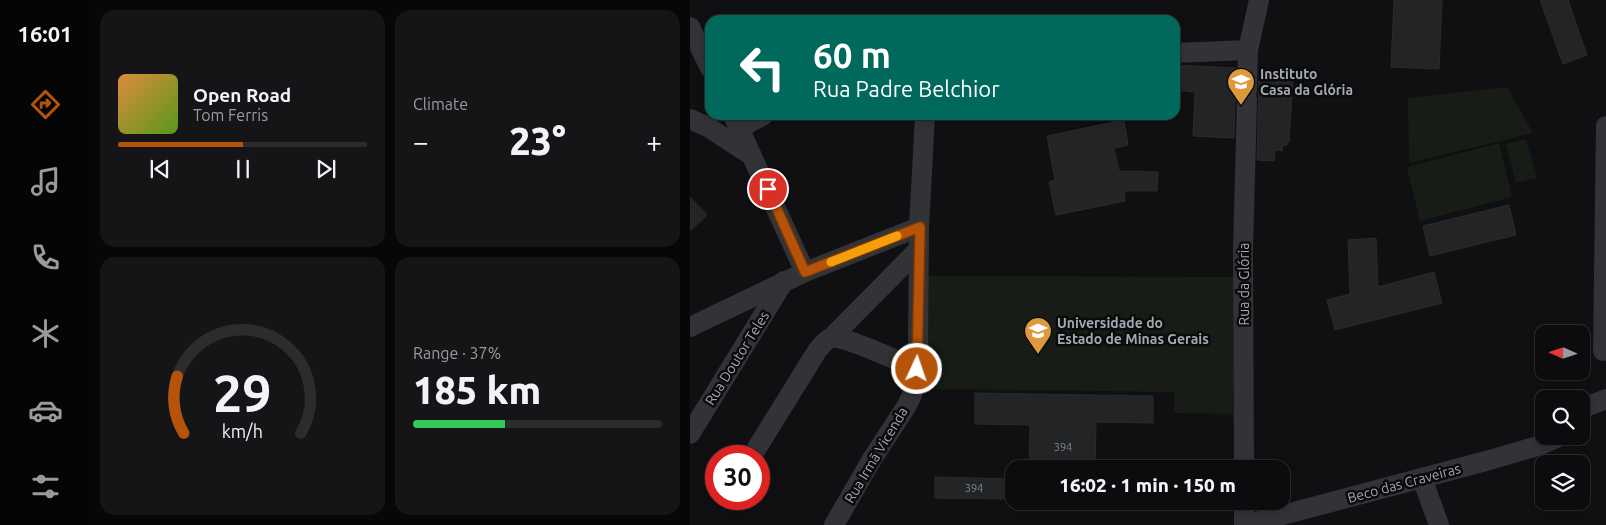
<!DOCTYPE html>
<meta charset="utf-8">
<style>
body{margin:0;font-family:Ubuntu,sans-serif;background:#151517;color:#f1f3f6;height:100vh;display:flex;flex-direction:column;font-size:19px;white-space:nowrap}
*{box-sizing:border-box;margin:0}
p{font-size:16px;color:#9a9b9e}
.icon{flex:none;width:28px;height:28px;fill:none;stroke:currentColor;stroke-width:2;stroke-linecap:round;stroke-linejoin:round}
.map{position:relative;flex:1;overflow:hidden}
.side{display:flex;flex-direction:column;gap:10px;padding:10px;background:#070708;width:600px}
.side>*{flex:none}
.hud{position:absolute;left:15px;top:15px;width:475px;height:105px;border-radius:15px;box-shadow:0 2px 8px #0003,0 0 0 1px #2c2c2e;background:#00695c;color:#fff;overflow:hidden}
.needle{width:32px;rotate:273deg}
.fabs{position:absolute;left:845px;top:325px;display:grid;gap:10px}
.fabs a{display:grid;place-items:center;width:55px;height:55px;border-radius:10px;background:#0c0c0e;box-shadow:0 2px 8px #0003,0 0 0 1px #2c2c2e;font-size:25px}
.speed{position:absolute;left:15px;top:445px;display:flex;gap:10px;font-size:25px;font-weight:700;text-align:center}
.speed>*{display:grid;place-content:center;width:65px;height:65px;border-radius:50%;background:#0c0c0e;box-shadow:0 2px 8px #0003,0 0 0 1px #2c2c2e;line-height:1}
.speed .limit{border:8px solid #d22;background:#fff;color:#111}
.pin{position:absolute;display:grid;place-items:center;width:42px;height:42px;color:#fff;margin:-21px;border:2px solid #fff;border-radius:50%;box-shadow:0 1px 5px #0007}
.me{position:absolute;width:55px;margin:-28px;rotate:3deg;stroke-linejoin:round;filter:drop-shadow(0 0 4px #0008)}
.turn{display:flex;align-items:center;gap:18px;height:105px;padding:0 25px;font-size:22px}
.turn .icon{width:65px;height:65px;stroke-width:2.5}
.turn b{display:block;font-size:35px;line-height:42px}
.big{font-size:38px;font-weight:800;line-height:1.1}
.side .tile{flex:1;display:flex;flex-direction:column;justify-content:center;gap:8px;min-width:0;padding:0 18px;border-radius:15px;background:#151517}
.side .dial{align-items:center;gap:0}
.dial svg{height:130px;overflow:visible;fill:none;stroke:#2c2c2e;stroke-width:7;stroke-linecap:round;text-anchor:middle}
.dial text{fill:#f1f3f6;stroke:none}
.song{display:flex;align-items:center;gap:15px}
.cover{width:60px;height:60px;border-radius:8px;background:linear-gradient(135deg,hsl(30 70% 55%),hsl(90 70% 35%))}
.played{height:5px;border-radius:2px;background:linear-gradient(90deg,#b45309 50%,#2c2c2e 50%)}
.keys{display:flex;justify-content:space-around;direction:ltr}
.heat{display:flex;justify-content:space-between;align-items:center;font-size:28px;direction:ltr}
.charge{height:8px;border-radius:4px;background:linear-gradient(90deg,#34c759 37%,#2c2c2e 0)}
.side .tiles{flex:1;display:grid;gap:10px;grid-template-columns:repeat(2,1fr)}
.trip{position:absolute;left:315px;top:460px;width:285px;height:50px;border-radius:15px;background:#0c0c0e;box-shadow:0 2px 8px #0003,0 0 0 1px #2c2c2e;font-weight:800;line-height:50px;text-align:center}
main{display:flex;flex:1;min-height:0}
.menu{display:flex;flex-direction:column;width:90px;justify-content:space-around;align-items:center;background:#050506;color:#9a9b9e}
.menu .icon{width:35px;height:35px}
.menu .on{color:#b45309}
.menu b{font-size:22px;color:#f1f3f6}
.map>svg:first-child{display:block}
.green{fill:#171c17}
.building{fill:#232425;stroke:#2b2b2d}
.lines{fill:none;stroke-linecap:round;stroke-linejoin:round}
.minor{stroke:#323336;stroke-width:20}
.route-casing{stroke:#753606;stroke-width:12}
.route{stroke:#b45309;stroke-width:9}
.slow{stroke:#f59e0b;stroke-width:9}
.labels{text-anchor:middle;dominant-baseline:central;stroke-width:5;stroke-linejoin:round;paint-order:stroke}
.number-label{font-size:11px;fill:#82878d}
.poi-label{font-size:14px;font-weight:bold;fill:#a3a9b1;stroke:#0b0b0c;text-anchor:start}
.street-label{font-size:14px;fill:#a3a9b1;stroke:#0b0b0c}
</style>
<main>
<nav class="menu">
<b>16:01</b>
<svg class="icon on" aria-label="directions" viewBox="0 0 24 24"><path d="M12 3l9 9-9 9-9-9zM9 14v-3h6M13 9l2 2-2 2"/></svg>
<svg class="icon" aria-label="music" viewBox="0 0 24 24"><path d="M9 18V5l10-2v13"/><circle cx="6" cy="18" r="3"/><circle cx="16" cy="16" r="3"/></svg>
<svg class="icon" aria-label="phone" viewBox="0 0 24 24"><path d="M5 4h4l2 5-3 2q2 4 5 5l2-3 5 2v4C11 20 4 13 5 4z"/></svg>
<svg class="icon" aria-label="climate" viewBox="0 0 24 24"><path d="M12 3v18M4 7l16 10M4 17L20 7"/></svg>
<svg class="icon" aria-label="car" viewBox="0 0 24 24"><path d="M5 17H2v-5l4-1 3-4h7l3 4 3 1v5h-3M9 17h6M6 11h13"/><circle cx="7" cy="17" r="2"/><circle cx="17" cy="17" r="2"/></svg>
<svg class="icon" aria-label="filters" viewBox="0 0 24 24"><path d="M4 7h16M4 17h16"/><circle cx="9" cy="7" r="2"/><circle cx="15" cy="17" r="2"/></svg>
</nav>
<section class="side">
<div class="tiles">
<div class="tile">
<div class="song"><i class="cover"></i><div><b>Open Road</b><p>Tom Ferris</p></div></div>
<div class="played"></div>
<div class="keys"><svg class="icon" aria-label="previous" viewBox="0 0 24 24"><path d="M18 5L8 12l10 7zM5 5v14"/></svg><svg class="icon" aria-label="pause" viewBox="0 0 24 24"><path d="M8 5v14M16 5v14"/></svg><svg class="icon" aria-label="next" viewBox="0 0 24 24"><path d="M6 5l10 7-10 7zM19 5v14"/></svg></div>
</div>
<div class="tile"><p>Climate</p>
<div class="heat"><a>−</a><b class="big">23°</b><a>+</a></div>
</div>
<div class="tile dial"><svg viewBox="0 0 100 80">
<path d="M14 69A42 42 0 1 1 86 69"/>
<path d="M14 69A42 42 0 0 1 10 34" stroke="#b45309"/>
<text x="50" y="56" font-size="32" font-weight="700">29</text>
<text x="50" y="72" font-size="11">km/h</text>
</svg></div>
<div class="tile"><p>Range · 37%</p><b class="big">185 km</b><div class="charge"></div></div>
</div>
</section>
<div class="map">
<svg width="916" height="525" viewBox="0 0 916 525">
<rect width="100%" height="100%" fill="#101012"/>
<g class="green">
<polygon points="817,87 843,133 719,163 718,98"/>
<polygon points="836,139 847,178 826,183 816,144"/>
<polygon points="809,143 822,197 730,221 717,167"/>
<polygon points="237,276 543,277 543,414 484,413 484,392 236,389"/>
</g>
<g class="building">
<polygon points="704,0 752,0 749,69 701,67"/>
<polygon points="850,0 878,0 897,55 873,64"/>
<polygon points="485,65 546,68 544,138 503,136 505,92 485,90"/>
<polygon points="569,73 603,77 599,142 597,142 597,145 593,145 592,151 585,150 584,161 567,160"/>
<polygon points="434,120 438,145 424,148 429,171 468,172 467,191 434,191 435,201 366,215 359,182 365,180 357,136"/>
<polygon points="0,197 17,215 0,231"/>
<polygon points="819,205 826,235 740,256 733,226"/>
<polygon points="686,238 688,287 744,272 752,303 645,330 637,300 660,294 658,240"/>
<polygon points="285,393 463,396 463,423 406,422 405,469 339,469 340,425 285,424"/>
<polygon points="245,477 324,479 324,499 245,498"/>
</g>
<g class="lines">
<g class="minor">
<polyline points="0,27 20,68"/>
<polyline points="485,53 558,50"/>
<polyline points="557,91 558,50 569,0"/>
<polyline points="43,115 115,272"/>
<polyline points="0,119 18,127 62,156"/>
<polyline points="50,128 74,115"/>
<polyline points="0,327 115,272 229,227"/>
<polyline points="141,338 229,249"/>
<polyline points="913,351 916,126"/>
<polyline points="891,409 916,399"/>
<polyline points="0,434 94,281"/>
<path d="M 62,456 L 127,351 C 131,346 135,340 141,338 C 154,335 212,363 227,369"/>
<polyline points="554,469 553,250 557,99"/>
<polyline points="732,478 749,525"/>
<polyline points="554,501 554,525"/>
<polyline points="144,525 182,459 216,407 222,395 225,384 228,351 229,227 235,115"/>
<polyline points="555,525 796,461 851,445 871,436"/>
</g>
</g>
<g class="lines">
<defs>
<polyline id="route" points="78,189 115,272 230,227 227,369"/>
</defs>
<use href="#route" class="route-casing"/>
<use href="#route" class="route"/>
<polyline class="slow" points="141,262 207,236"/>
</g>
<defs>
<symbol id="school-pin" viewBox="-11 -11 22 30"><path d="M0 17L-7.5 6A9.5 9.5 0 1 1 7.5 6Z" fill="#dd993c" stroke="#0b0b0c"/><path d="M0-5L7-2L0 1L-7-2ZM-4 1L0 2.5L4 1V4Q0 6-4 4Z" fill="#fff"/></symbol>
<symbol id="university-pin" viewBox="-11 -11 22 30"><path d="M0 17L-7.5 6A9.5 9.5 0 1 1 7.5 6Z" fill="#dd993c" stroke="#0b0b0c"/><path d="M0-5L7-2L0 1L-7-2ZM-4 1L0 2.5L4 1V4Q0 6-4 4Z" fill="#fff"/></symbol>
</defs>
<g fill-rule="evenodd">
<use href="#school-pin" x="535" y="66" width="32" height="43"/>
<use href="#university-pin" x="332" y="315" width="32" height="43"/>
</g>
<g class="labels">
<g class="number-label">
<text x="373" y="447">394</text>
<text x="284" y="488">394</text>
</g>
<g class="poi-label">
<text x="570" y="74">Instituto<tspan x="570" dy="16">Casa da Glória</tspan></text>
<text x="367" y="323">Universidade do<tspan x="367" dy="16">Estado de Minas Gerais</tspan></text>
</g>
<g class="street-label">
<text transform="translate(554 284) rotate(-90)">Rua da Glória</text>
<text transform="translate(47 358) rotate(-58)">Rua Doutor Teles</text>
<text transform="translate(186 455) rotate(-59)">Rua Irmã Vicenda</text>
<text transform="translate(714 483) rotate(-15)">Beco das Craveiras</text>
</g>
</g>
</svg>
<div class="fabs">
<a><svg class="needle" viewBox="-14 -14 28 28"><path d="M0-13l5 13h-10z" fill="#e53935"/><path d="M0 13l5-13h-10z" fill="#9a9b9e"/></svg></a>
<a><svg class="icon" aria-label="search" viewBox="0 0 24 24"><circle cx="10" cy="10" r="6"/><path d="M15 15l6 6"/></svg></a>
<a><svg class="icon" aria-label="layers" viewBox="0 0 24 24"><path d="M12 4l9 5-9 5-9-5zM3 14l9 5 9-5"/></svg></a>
</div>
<div class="speed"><div class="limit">30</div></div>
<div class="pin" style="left:78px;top:189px;background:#d93025"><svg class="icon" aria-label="arrive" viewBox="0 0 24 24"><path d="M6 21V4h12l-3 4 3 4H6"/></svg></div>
<svg class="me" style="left:227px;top:369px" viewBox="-20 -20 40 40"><circle r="17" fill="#b45309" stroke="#fff" stroke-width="3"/><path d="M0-11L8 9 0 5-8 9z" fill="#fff"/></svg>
<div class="trip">16:02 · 1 min · 150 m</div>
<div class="hud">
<div class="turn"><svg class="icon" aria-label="left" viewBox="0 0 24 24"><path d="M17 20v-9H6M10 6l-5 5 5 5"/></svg><div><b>60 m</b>Rua Padre Belchior</div></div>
</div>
</div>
</main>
